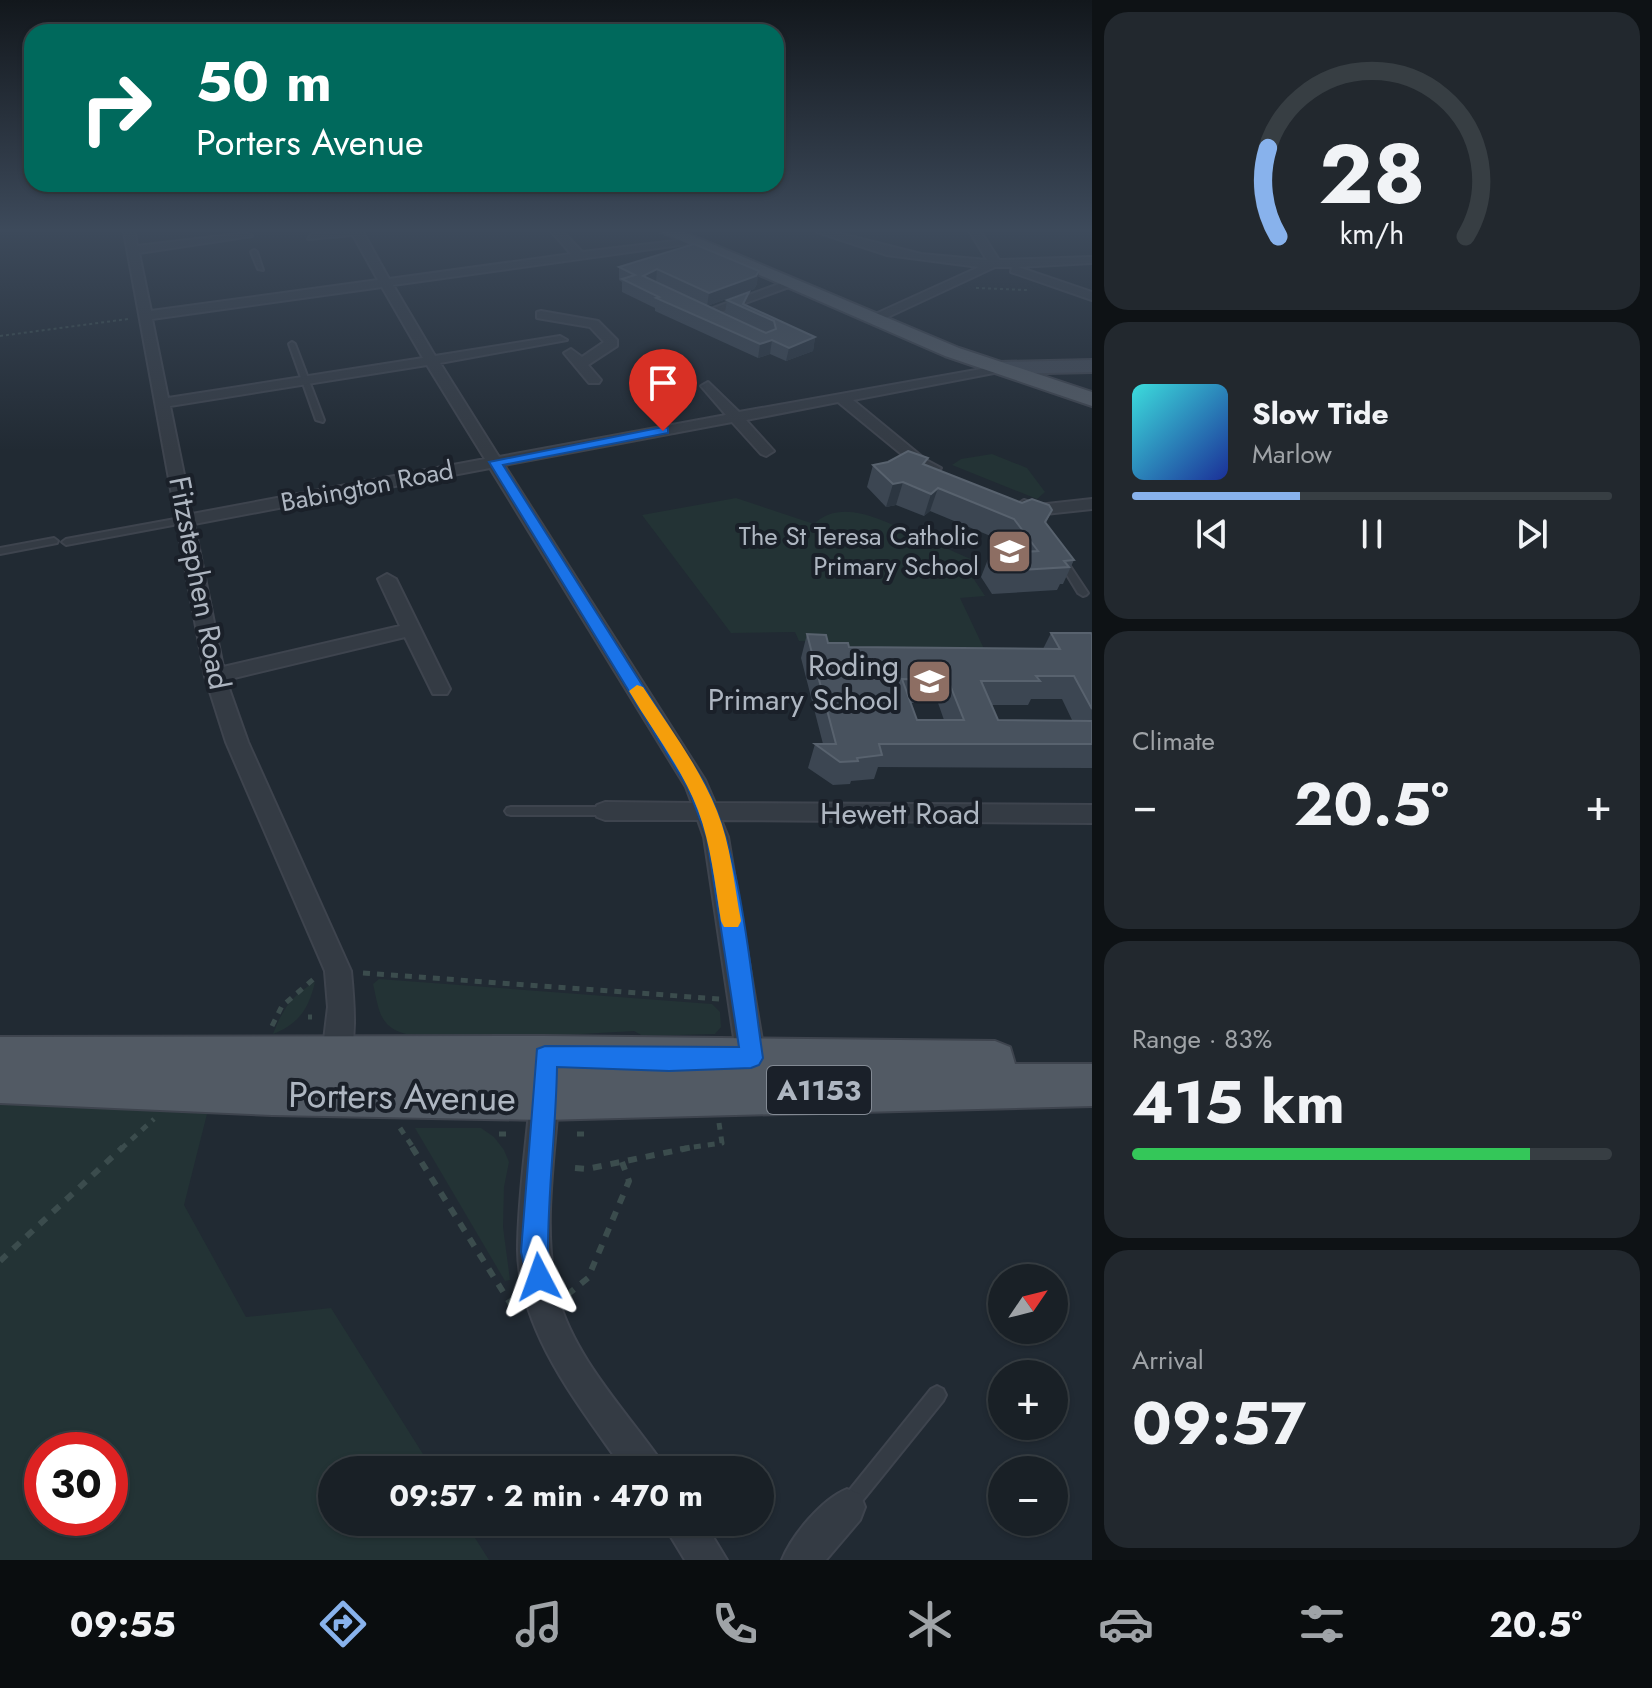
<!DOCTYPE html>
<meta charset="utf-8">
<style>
body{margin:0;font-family:Jost,sans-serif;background:#22282e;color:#f1f3f6;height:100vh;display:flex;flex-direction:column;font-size:30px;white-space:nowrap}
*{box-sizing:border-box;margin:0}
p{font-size:26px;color:#9fa3a7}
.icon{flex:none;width:44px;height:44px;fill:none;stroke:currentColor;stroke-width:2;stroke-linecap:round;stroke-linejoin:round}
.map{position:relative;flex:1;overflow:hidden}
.side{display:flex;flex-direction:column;gap:12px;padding:12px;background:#0e1215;width:560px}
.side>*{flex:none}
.banner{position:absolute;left:24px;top:24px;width:760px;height:168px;border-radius:24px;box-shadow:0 2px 6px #0004,0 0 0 2px #373e43;background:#00695c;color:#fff;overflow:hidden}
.needle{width:52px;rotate:55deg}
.buttons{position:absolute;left:988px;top:1264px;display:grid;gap:16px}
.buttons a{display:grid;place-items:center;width:80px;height:80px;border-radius:50%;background:#192026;box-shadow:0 2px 6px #0004,0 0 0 2px #373e43;font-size:40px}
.speed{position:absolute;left:24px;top:1432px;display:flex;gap:16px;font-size:40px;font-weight:700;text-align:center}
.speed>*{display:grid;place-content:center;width:104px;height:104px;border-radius:50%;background:#192026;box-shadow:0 2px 6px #0004,0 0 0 2px #373e43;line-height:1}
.speed .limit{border:12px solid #d22;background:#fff;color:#111}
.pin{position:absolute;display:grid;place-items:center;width:68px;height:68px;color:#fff;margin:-82px -34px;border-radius:50% 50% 50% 0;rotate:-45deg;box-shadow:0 0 8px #0007}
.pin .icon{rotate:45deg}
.me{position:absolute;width:88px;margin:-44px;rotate:356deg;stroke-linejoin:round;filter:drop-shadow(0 0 6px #0008)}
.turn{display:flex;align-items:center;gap:28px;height:168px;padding:0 40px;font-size:36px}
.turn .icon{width:104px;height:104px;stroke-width:2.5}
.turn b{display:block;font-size:56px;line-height:68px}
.big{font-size:60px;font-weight:700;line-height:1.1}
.side .card{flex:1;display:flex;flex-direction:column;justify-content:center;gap:12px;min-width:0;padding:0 28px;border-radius:24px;background:#22282e}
.side .dial{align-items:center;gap:0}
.dial svg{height:208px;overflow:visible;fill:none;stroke:#373e43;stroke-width:7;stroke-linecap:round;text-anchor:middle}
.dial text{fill:#f1f3f6;stroke:none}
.song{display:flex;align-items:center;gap:24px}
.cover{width:96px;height:96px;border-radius:12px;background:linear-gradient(135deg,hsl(180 70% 55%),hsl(230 70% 35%))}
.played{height:8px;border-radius:4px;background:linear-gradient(90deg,#88b2ec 35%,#373e43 35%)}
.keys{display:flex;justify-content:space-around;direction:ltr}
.heat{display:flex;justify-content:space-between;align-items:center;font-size:44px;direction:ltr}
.charge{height:12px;border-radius:6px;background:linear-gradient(90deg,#34c759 83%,#373e43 0)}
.trip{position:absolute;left:318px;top:1456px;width:456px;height:80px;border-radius:40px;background:#192026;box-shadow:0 2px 6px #0004,0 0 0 2px #373e43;font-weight:700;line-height:80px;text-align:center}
.tabs{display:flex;height:128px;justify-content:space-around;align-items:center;background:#0a0d0f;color:#9fa3a7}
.tabs .icon{width:56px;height:56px}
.tabs .active{color:#88b2ec}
.tabs b{font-size:36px;color:#f1f3f6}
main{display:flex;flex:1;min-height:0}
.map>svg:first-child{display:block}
.green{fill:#233335;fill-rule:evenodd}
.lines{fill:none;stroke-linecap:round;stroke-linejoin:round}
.lane-casing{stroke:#3e444e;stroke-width:4}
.street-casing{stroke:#3e444e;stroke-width:4}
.secondary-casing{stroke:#3e444e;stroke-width:4}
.primary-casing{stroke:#3e444e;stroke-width:4}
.path-far2{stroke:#3b4c4d;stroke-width:2;stroke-dasharray:3 3;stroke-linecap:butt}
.path-far1{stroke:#3b4c4d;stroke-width:5;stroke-dasharray:7 7;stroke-linecap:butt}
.path{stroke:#3b4c4d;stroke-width:6;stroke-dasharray:9 9;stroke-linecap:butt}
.lane{fill:#343b44;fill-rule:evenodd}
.street{fill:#343b44;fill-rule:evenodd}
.secondary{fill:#434b57;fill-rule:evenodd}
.primary{fill:#525a64;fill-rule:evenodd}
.wall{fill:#3c4652;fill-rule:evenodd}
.shaded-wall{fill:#2c3641}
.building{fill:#48525e;stroke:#58626e;stroke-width:2;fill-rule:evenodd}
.route{fill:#1a73e8;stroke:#114b97;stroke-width:2}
.slow{fill:#f59e0b}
.labels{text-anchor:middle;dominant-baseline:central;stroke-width:8;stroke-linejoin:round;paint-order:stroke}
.far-street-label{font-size:26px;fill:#aeb6c1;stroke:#1a2029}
.far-poi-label{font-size:26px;fill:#aeb6c1;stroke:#1a2029;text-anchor:end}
.shield{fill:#1a2029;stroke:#828993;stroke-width:2}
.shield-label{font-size:28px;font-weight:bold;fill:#aeb6c1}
.street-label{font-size:30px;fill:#aeb6c1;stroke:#1a2029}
.poi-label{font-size:30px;fill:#aeb6c1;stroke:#1a2029;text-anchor:end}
.near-street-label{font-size:36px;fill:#aeb6c1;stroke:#1a2029}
</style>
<main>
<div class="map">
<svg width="1092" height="1560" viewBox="0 0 1092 1560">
<rect width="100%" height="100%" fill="#212a33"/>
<g class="green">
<polygon points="992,454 1027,468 1045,492 1037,499 952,465 961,459"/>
<path d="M 736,498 L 814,524 C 841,498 881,520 909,532 L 907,535 L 920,541 L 923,538 L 975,561 L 973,578 L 985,596 L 960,598 L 987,655 L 824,651 L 821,642 L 799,641 L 795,632 L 731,633 L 642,515 Z"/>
<path d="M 379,979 L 712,1004 L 720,1012 L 721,1027 L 715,1034 L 643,1036 L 634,1031 L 565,1035 L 406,1034 C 378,1027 379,1008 373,984 Z"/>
<path d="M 315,982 C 309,1008 299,1024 273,1034 C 282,1010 292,995 315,982 Z"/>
<path d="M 0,1095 L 208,1110 L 184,1205 L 246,1317 L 331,1308 L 433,1470 L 332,1470 L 332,1522 L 465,1522 L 489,1560 L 0,1560 ZM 42,1450 L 110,1450 L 110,1518 L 42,1518 Z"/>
<polygon points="415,1128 481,1128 494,1137 504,1150 509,1162 504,1187 503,1227 510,1280 505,1281"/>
</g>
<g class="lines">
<defs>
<g id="lane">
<polygon points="254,250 257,252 263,270 258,269 251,252"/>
<polygon points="292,342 295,344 324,420 323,422 316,420 289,344"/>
<polygon points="186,517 190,520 189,522 66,545 62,542 66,539"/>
<polygon points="54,538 58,541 57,543 0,554 0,548"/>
<polygon points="1062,557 1066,560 1088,593 1086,595 1083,596 1078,593 1058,560"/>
<polygon points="511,807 605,807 609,808 611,811 609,814 605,815 511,815 507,814 505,811 507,808"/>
<polygon points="937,1386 943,1389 946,1395 943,1401 855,1510 849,1513 843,1510 840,1504 843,1498 931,1389"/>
</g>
<g id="street">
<path d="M 124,232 L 135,232 L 137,246 L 247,233 L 252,236 L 139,253 L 151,311 L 378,280 L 353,235 L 308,239 L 312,234 L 363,232 L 389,279 L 571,254 L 552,232 L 563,232 L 582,252 L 691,239 L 687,244 L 393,285 L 435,356 L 560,336 L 567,340 L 440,363 L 499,457 L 726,415 L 701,386 L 708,382 L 739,412 L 1004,365 L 1006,368 L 999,372 L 853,400 L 926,460 L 941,468 L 933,473 L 916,466 L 838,402 L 746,420 L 774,451 L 766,456 L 761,454 L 732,422 L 504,465 L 705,780 L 715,803 L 1092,805 L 1092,823 L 721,820 L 728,837 L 765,1058 L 761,1067 L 751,1071 L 741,1067 L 737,1058 L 704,837 L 698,820 L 605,820 L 597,817 L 594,811 L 597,805 L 605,802 L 692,803 L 686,787 L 490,468 L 194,524 L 223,667 L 400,626 L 378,579 L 387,574 L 396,579 L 450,689 L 447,694 L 433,694 L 405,637 L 226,680 L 248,742 L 351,971 C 354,1003 358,1044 345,1074 L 335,1078 L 325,1074 L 321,1065 L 328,1007 L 325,971 L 226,742 L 205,676 ZM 382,287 L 423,358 L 168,398 L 152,319 ZM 427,365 L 485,459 L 192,514 L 170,406 Z"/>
<polygon points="817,232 834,232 921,254 987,260 970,232 981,232 999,260 1092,257 1092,263 1018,267 1092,292 1092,300 1011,272 1012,267 995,267 875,323 871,322 871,316 979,267 887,255"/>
<polygon points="787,281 797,284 710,316 700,313"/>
<polygon points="541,311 598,321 617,340 617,346 588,365 601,380 599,383 589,383 564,353 571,349 582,357 604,342 590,327 537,318 537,312"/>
<polygon points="1092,499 1092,509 1036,515 1016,505 1024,500 1038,505"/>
<path d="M 545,1076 L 555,1080 L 559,1090 C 555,1157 541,1231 558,1297 C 574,1356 623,1408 658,1457 L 663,1470 L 624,1470 C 580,1406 519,1333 518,1250 C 518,1197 527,1143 531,1090 L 535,1080 Z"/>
<path d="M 847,1489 L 860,1494 L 865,1507 L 860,1520 L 826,1560 L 782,1560 C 792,1535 822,1499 847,1489 Z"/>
<polygon points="662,1522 704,1522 727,1560 685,1560"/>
</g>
<polygon id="secondary" points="1092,360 1092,372 999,374 990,368 999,362"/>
<g id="primary">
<polygon points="661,232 684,232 959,348 1092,392 1092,406 945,356"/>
<polygon points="545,1036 995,1041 1010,1047 1015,1064 1092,1064 1092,1106 543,1120 272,1115 0,1103 0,1037"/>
</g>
</defs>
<use href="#lane" class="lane-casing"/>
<use href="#street" class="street-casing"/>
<use href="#secondary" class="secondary-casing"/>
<use href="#primary" class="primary-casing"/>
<g class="path-far2">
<polyline points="976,288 1027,290"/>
<polyline points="0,336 128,319"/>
</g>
<g class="path-far1">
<polyline points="363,973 720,999"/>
<polyline points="308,1017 312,1017"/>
<polyline points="272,1026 282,1006 316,977"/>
<polyline points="400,1128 414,1149"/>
<polyline points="499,1134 507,1134"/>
<polyline points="577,1134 586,1134"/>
<polyline points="121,1149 154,1119"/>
<polyline points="680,1149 722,1143 719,1123"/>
</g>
<g class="path">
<polyline points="412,1147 512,1306 516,1305"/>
<polyline points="575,1168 587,1169 693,1147"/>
<polyline points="0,1261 123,1147"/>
<polyline points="567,1295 588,1278 629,1181 622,1162"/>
</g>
<use href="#lane" class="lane"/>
<use href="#street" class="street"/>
<use href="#secondary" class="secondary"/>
<use href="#primary" class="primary"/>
</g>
<g class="wall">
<polygon points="694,244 757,284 754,289 707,306 766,333 767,333 725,313 727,300 747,306 815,337 813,351 786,361 770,354 758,358 655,311 655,308 622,292 622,282 619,280 619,267"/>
<polygon points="873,465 926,465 1022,503 1052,510 1046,523 1074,560 1063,584 1060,584 1057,590 992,594 981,577 990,554 1012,553 1005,542 930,511 924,516 896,505 886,507 867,487"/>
<path d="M 1051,633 L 1092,635 L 1092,768 L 878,767 L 874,779 L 851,781 L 850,784 L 833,785 L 808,768 L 815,744 L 823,744 L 801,658 L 807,634 L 828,643 L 849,647 L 1043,649 ZM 1031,699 L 1062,699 L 1072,720 L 998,720 L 992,705 L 1028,705 ZM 911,703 L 938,703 L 944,720 L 917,720 Z"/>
</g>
<g class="shaded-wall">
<polygon points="657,269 656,282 642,289 643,276"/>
<polygon points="759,271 757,284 754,289 707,306 709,293"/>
<polygon points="815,337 813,351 786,361 789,348"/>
<polygon points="772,340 770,354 758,358 760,344"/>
<polygon points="903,482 896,505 886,507 893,484"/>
<polygon points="938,488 930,511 924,516 931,494"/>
</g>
<g class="building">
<polygon points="694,244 759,271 756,276 709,293 657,269 643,276 766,333 776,329 774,321 727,300 749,292 743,304 815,337 789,348 772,340 760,344 656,298 659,297 622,279 635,275 619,267"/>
<polygon points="908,451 928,458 923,464 1022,503 1032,499 1049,505 1052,510 1045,522 1074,560 1064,561 1069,567 1002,571 990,554 1038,551 1014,519 938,488 931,494 903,482 893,484 873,465 888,462"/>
<path d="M 1051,633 L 1091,633 L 1092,635 L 1092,709 L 1074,676 L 1036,676 L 1040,681 L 981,681 L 998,720 L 1092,721 L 1092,744 L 879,744 L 882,755 L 857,758 L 858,761 L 840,762 L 815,744 L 836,744 L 807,634 L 826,635 L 828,643 L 848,643 L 849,647 L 1060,649 ZM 902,679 L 948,680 L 964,720 L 917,720 Z"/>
</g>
<linearGradient id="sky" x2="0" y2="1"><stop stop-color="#12171c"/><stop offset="0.51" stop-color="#3d4a5b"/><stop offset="1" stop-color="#3d4a5b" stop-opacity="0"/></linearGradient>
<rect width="1092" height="451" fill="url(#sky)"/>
<path class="route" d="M 663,427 L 668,428 L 668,433 L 503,465 L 703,781 C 743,854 750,974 763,1058 L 759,1065 L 751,1068 L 669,1071 L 557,1067 C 556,1128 548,1189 548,1249 C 548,1263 553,1273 548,1286 L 539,1290 L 529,1286 L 521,1252 L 537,1049 L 545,1046 L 739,1047 L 707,837 L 688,788 L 489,462 Z"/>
<path class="slow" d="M 637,685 L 643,687 C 669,727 699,766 717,811 C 731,845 734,884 741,921 L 738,927 L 724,927 L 721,921 C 715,884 711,845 698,810 C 682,768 652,730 629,691 Z"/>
<defs>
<symbol id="school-square" viewBox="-11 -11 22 22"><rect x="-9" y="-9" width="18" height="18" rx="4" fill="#8d6e63" stroke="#1a2029"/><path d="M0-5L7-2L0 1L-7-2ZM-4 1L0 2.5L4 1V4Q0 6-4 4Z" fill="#fff"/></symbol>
</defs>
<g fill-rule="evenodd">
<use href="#school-square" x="984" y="526" width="51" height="51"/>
<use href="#school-square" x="904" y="656" width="51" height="51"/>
</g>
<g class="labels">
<g class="far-street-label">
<text transform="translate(367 486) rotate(-11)">Babington Road</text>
</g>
<g class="far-poi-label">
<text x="979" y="536">The St Teresa Catholic<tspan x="979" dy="30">Primary School</tspan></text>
</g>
<rect class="shield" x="767" y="1066" width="104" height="48" rx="6"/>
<g class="shield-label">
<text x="819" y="1090">A1153</text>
</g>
<g class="street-label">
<text transform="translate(200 583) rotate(79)">Fitzstephen Road</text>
<text x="900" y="813">Hewett Road</text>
</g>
<g class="poi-label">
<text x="899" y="665">Roding<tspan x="899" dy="34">Primary School</tspan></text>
</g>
<g class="near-street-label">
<text transform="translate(402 1096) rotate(1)">Porters Avenue</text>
</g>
</g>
</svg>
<div class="buttons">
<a><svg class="needle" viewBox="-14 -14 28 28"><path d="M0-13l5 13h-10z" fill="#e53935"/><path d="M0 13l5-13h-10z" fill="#9fa3a7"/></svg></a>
<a>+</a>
<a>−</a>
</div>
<div class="speed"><div class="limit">30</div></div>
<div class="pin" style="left:663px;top:431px;background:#d93025"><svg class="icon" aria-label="arrive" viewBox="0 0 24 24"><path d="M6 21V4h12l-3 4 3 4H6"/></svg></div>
<svg class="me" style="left:539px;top:1277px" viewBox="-20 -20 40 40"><path d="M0-17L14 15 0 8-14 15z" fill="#1a73e8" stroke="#fff" stroke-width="4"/></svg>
<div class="trip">09:57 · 2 min · 470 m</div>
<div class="banner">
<div class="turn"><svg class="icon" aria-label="right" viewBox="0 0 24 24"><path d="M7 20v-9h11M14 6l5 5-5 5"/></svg><div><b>50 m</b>Porters Avenue</div></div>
</div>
</div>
<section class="side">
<div class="card dial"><svg viewBox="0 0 100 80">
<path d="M14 69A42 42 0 1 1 86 69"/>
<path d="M14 69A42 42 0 0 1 10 35" stroke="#88b2ec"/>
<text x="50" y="56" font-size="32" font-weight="700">28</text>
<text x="50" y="72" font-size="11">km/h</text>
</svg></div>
<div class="card">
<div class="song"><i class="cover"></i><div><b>Slow Tide</b><p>Marlow</p></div></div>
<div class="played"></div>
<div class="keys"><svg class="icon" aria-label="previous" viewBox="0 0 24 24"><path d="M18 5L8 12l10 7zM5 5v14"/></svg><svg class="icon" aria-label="pause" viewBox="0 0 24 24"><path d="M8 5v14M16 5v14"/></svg><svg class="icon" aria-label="next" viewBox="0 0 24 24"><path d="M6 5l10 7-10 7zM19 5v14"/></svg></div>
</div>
<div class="card"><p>Climate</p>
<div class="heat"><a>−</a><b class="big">20.5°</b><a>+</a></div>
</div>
<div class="card"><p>Range · 83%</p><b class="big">415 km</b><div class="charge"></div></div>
<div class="card"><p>Arrival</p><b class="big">09:57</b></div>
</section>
</main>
<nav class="tabs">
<b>09:55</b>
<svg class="icon active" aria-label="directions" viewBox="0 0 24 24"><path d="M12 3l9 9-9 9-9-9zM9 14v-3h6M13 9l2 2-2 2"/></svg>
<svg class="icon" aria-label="music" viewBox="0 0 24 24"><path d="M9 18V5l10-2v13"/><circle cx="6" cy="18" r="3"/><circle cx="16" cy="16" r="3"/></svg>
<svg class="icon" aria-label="phone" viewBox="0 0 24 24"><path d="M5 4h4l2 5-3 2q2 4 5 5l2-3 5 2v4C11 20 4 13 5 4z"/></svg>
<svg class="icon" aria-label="climate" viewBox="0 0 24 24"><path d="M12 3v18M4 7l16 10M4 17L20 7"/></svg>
<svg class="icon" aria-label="car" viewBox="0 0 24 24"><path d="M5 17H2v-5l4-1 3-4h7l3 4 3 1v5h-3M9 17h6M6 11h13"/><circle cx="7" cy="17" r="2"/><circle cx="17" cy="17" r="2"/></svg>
<svg class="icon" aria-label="filters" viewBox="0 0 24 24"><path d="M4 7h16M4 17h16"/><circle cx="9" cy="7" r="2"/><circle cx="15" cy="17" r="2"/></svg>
<b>20.5°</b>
</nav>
